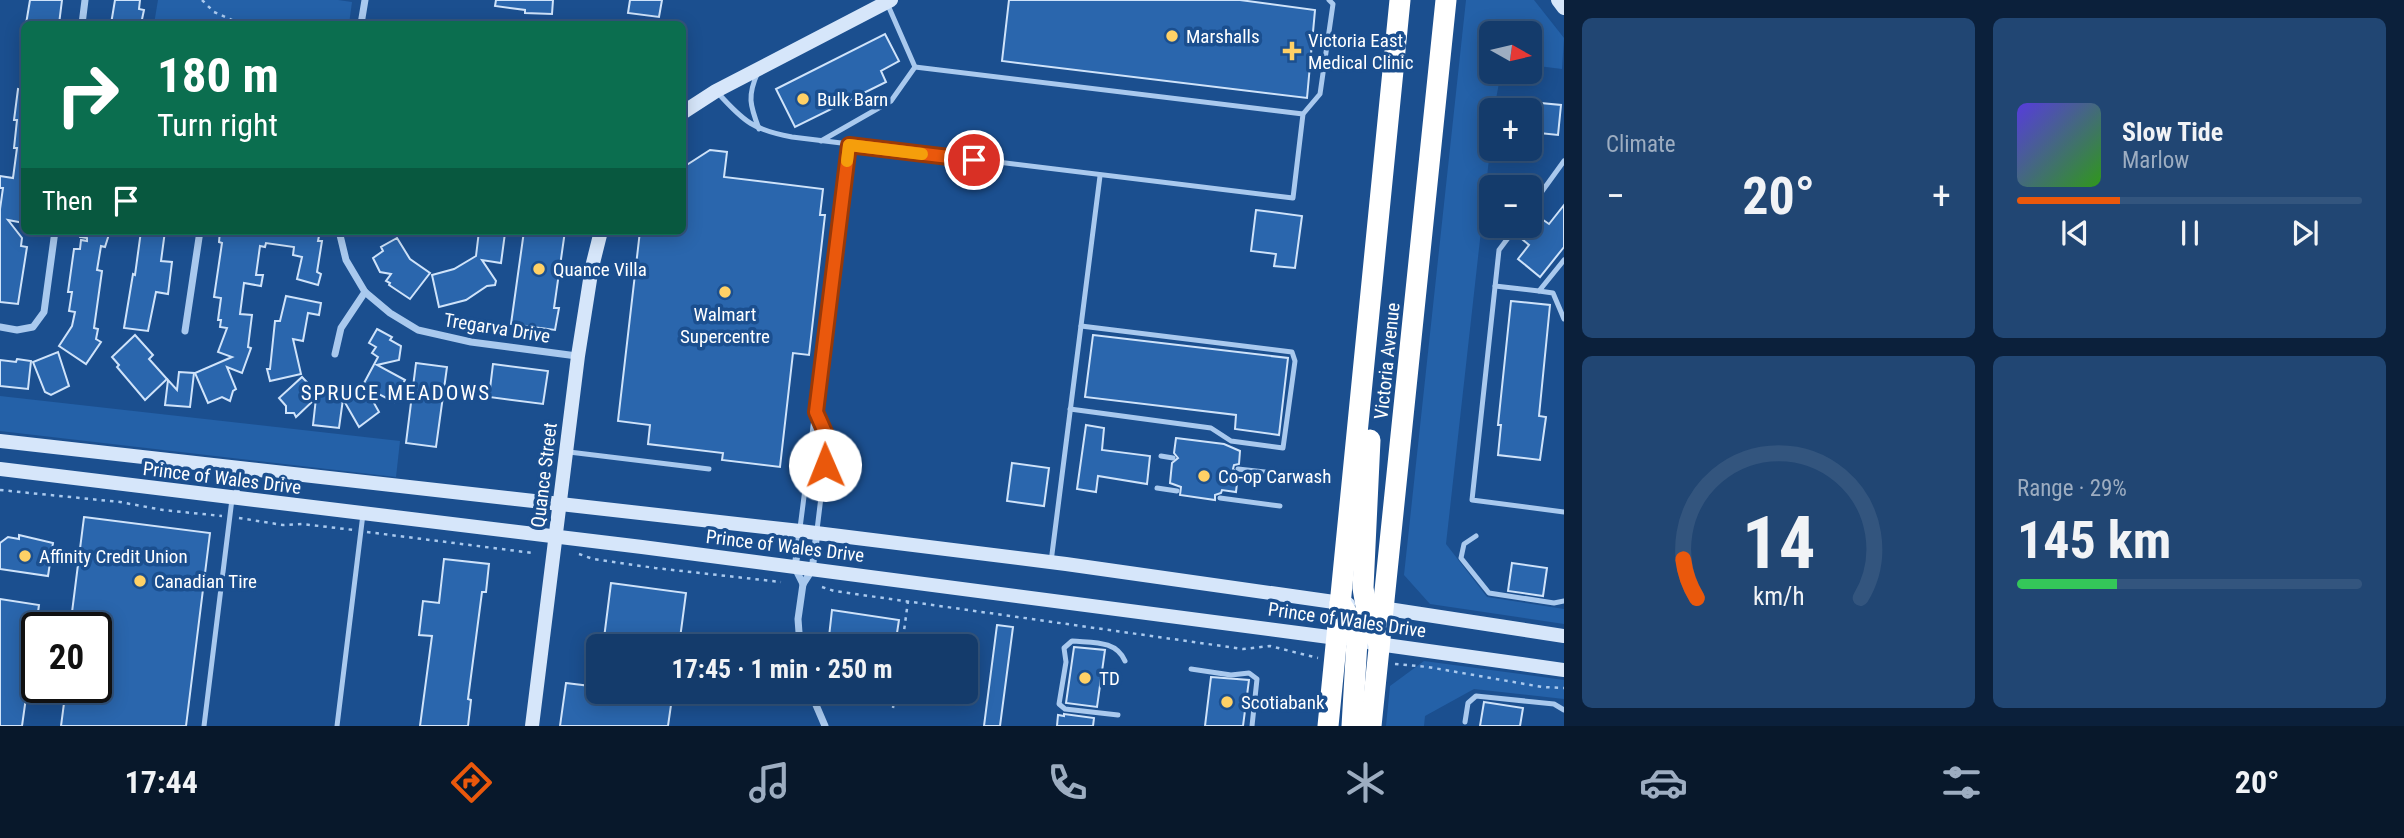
<!DOCTYPE html>
<meta charset="utf-8">
<style>
body{margin:0;font-family:"Roboto Condensed",sans-serif;background:#214673;color:#f1f3f6;height:100vh;display:flex;flex-direction:column;font-size:26px;white-space:nowrap}
*{box-sizing:border-box;margin:0}
p{font-size:23px;color:#9dadc1}
.icon{flex:none;width:38px;height:38px;fill:none;stroke:currentColor;stroke-width:2;stroke-linecap:round;stroke-linejoin:round}
.map{position:relative;flex:1;overflow:hidden}
.side{display:flex;flex-direction:column;gap:18px;padding:18px;background:#0b203b;width:840px}
.side>*{flex:none}
.banner{position:absolute;left:21px;top:21px;width:665px;height:214px;border-radius:10px;box-shadow:0 4px 18px #0003,0 0 0 2px #33557e;background:#0b6e4f;color:#fff;overflow:hidden}
.needle{width:46px;rotate:98deg}
.tools{position:absolute;left:1479px;top:21px;display:grid;gap:14px}
.tools a{display:grid;place-items:center;width:63px;height:63px;border-radius:10px;background:#143b6b;box-shadow:0 4px 18px #0003,0 0 0 2px #33557e;font-size:35px}
.speed{position:absolute;left:21px;top:612px;display:flex;gap:14px;font-size:35px;font-weight:700;text-align:center}
.speed>*{display:grid;place-content:center;width:91px;height:91px;border-radius:50%;background:#143b6b;box-shadow:0 4px 18px #0003,0 0 0 2px #33557e;line-height:1}
.speed .limit{border:4px solid #111;border-radius:10px;background:#fff;color:#111}
.pin{position:absolute;display:grid;place-items:center;width:60px;height:60px;color:#fff;margin:-30px;border:4px solid #fff;border-radius:50%;box-shadow:0 2px 7px #0007}
.me{position:absolute;width:77px;margin:-38px;rotate:359deg;stroke-linejoin:round;filter:drop-shadow(0 0 5px #0008)}
.turn{display:flex;align-items:center;gap:24px;height:147px;padding:0 21px;font-size:32px}
.turn .icon{width:91px;height:91px;stroke-width:2.5}
.turn b{display:block;font-size:49px;line-height:60px}
.then{display:flex;align-items:center;height:66px;padding:0 21px;background:#0003;gap:14px;font-size:26px}
.big{font-size:52px;font-weight:700;line-height:1.1}
.side .widget{flex:1;display:flex;flex-direction:column;justify-content:center;gap:10px;min-width:0;padding:0 24px;border-radius:10px;background:#214673}
.side .dial{align-items:center;gap:0}
.dial svg{height:182px;overflow:visible;fill:none;stroke:#33557e;stroke-width:7;stroke-linecap:round;text-anchor:middle}
.dial text{fill:#f1f3f6;stroke:none}
.song{display:flex;align-items:center;gap:21px}
.cover{width:84px;height:84px;border-radius:10px;background:linear-gradient(135deg,hsl(250 70% 55%),hsl(110 70% 35%))}
.played{height:7px;border-radius:4px;background:linear-gradient(90deg,#ea580c 30%,#33557e 30%)}
.keys{display:flex;justify-content:space-around;direction:ltr}
.heat{display:flex;justify-content:space-between;align-items:center;font-size:38px;direction:ltr}
.charge{height:10px;border-radius:5px;background:linear-gradient(90deg,#34c759 29%,#33557e 0)}
.side .tiles{flex:1;display:grid;gap:18px;grid-template-columns:repeat(2,1fr)}
.trip{position:absolute;left:586px;top:634px;width:392px;height:70px;border-radius:10px;background:#143b6b;box-shadow:0 4px 18px #0003,0 0 0 2px #33557e;font-weight:700;line-height:70px;text-align:center}
.tabs{display:flex;height:112px;justify-content:space-around;align-items:center;background:#08182b;color:#9dadc1}
.tabs .icon{width:49px;height:49px}
.tabs .selected{color:#ea580c}
.tabs b{font-size:32px;color:#f1f3f6}
main{display:flex;flex:1;min-height:0}
.map>svg:first-child{display:block}
.green{fill:#2461a8}
.building{fill:#2a66ad;stroke:#cfe3fa;stroke-width:2}
.lines{fill:none;stroke-linecap:round;stroke-linejoin:round}
.path{stroke:#a9c9ee;stroke-width:2.5;stroke-dasharray:3.5 5;stroke-linecap:butt}
.lane{stroke:#a9c9ee;stroke-width:5}
.street{stroke:#a9c9ee;stroke-width:7}
.secondary{stroke:#d6e6fa;stroke-width:14}
.highway{stroke:#fff;stroke-width:21}
.route-casing{stroke:#983908;stroke-width:18}
.route{stroke:#ea580c;stroke-width:12}
.slow{stroke:#f59e0b;stroke-width:12}
.poi-dot{fill:#ffd166;stroke:#1b4f8f;stroke-width:2.5}
.labels{text-anchor:middle;dominant-baseline:central;stroke-width:7;stroke-linejoin:round;paint-order:stroke}
.poi-label{font-size:19px;fill:#fff;stroke:#1b4f8f;text-anchor:start}
.street-label{font-size:19px;fill:#fff;stroke:#1b4f8f}
.neighbourhood-label{font-size:21px;letter-spacing:2px;fill:#fff;stroke:#1b4f8f}
</style>
<main>
<div class="map">
<svg width="1564" height="726" viewBox="0 0 1564 726">
<rect width="100%" height="100%" fill="#1b4f8f"/>
<g class="green">
<polygon points="158,0 338,0 352,2 349,24 154,24"/>
<polygon points="1466,0 1534,0 1564,38 1562,69 1530,65 1530,33 1491,33 1491,72 1501,72 1494,110 1491,110 1491,141 1446,544 1487,597 1564,609 1564,624 1430,604 1404,575"/>
<polygon points="0,396 400,441 396,477 0,431"/>
<polygon points="1424,661 1564,680 1564,699 1474,689 1425,716 1424,726 1386,726 1390,686"/>
</g>
<g class="building">
<polygon points="30,0 62,0 59,24 26,24"/>
<polygon points="115,0 140,0 139,9 144,10 141,24 111,24"/>
<polygon points="496,0 553,0 552,14 525,13 525,10 495,6"/>
<polygon points="630,0 662,0 659,17 628,13"/>
<polygon points="1009,0 1240,0 1315,10 1307,98 1002,61"/>
<polygon points="885,34 899,61 881,71 886,82 795,127 776,89"/>
<polygon points="18,89 24,90 24,223 8,220 22,238 21,246 27,247 18,304 0,302 0,209 3,188 0,188 0,176 13,178 17,148 14,148 17,120 14,120"/>
<polygon points="1530,102 1561,105 1558,135 1530,132"/>
<polygon points="710,150 727,152 724,177 823,189 820,215 825,215 809,355 793,353 780,467 722,460 723,453 648,444 650,425 618,421 640,231 682,231 682,168"/>
<polygon points="1564,205 1564,247 1540,277 1518,259 1529,245 1522,239 1539,217 1549,224"/>
<polygon points="1256,210 1302,216 1295,268 1274,266 1276,254 1251,251"/>
<polygon points="80,231 110,231 105,247 101,246 97,270 102,271 94,328 98,329 96,339 101,342 86,364 59,346 72,326 75,312 69,311 72,292 68,292 74,249 80,249 81,240 87,241 87,238 80,237"/>
<polygon points="141,231 165,231 161,261 172,262 168,294 156,292 148,331 124,328 133,274 135,275"/>
<polygon points="220,231 320,231 318,241 322,241 317,272 321,274 318,285 297,279 302,257 293,255 294,247 266,243 265,247 260,246 256,275 263,275 261,286 244,283 240,314 252,315 248,347 251,348 242,373 227,367 236,389 233,391 230,401 222,397 208,403 195,373 232,357 218,352 227,328 220,327 221,320 218,320 221,298 214,297 222,243 219,242"/>
<polygon points="479,231 505,233 501,263 482,260 496,281 495,285 487,286 466,300 439,307 432,275 454,269 476,256"/>
<polygon points="524,231 565,231 554,308 559,308 555,330 511,324"/>
<polygon points="397,238 410,259 430,273 410,299 389,285 390,283 386,281 391,274 380,272 373,258 383,251 381,247"/>
<polygon points="286,296 321,303 319,315 308,313 303,341 293,339 301,374 270,381 267,369 270,369 275,321 280,321"/>
<polygon points="1511,301 1550,305 1539,416 1546,417 1540,460 1498,455 1501,425 1498,425"/>
<polygon points="377,329 392,337 390,340 401,346 399,360 377,365 405,380 394,402 365,387 379,412 359,427 343,399 339,428 313,425 316,398 296,417 294,413 286,413 286,406 279,398 302,377 317,393 343,397 363,385 378,357 372,353 376,347 369,343"/>
<polygon points="135,335 153,355 149,359 167,379 145,400 117,367 119,365 112,357"/>
<polygon points="1093,335 1288,358 1279,435 1235,429 1236,415 1085,397"/>
<polygon points="58,352 69,386 51,395 45,392 33,362"/>
<polygon points="17,359 31,361 28,389 0,386 0,360 16,362"/>
<polygon points="416,363 447,367 436,447 406,443"/>
<polygon points="493,364 548,371 543,404 489,397"/>
<polygon points="179,372 194,373 190,407 165,405 168,380 177,390"/>
<polygon points="1086,425 1104,428 1102,450 1150,456 1147,484 1098,476 1096,492 1077,489"/>
<polygon points="1176,438 1224,444 1240,451 1239,464 1234,465 1233,469 1238,474 1236,492 1222,490 1221,493 1215,495 1215,500 1180,495 1181,487 1170,483 1172,463 1178,458 1174,453"/>
<polygon points="1012,463 1049,468 1044,506 1007,501"/>
<polygon points="84,517 210,533 186,726 61,726 66,688 96,688 96,628 70,628"/>
<polygon points="19,535 53,543 48,576 0,569 0,543 8,537 19,539"/>
<polygon points="444,559 489,564 486,592 482,592 468,699 471,700 468,726 420,726 432,636 419,635 423,601 439,603"/>
<polygon points="1512,563 1547,568 1543,596 1508,591"/>
<polygon points="611,583 686,593 679,646 603,646"/>
<polygon points="0,599 39,605 22,726 0,726"/>
<polygon points="832,610 899,620 895,646 828,646"/>
<polygon points="997,625 1013,627 1000,726 984,726"/>
<polygon points="1074,647 1105,650 1097,707 1066,703"/>
<polygon points="1211,677 1249,680 1243,726 1205,726"/>
<polygon points="566,683 598,687 598,691 673,691 668,726 560,726"/>
<polygon points="1484,702 1523,708 1520,726 1480,726"/>
<polygon points="1064,714 1094,718 1093,726 1057,726 1058,715 1064,716"/>
</g>
<g class="lines">
<g class="path">
<polyline points="202,0 214,12 241,24"/>
<polyline points="0,490 120,502 163,510 222,516"/>
<polyline points="239,518 283,525 302,524 354,530"/>
<polyline points="367,532 533,553"/>
<polyline points="579,554 593,559 655,568 781,582"/>
<polyline points="822,587 834,591 1243,649 1270,646 1318,658"/>
<polyline points="902,646 908,601"/>
<polyline points="1395,664 1428,667 1542,687 1564,688"/>
<polyline points="893,708 895,691"/>
</g>
<g class="lane">
<polyline points="915,67 1303,114"/>
<path d="M 758,72 C 747,96 750,105 759,129"/>
<path d="M 718,93 C 744,122 754,130 792,137 L 1293,198 L 1303,114 L 1320,94 L 1333,4 L 1329,0"/>
<polyline points="821,141 891,101 915,67 887,3"/>
<polyline points="1530,208 1564,161"/>
<polyline points="1517,226 1499,250 1472,500 1564,512"/>
<polyline points="1495,286 1539,291 1564,260"/>
<polyline points="1539,291 1553,293 1564,319"/>
<polyline points="1070,409 1211,428 1231,441 1283,448 1295,361 1292,352 1081,326"/>
<polyline points="817,414 828,439 817,530"/>
<polyline points="569,452 709,469"/>
<polyline points="1161,456 1173,458"/>
<polyline points="1238,469 1284,474"/>
<polyline points="1157,488 1177,491"/>
<polyline points="1220,498 1280,506"/>
<polyline points="800,528 849,145"/>
<polyline points="1476,536 1464,544 1461,558 1489,593 1554,603 1564,601"/>
<polyline points="1051,562 1100,176"/>
<polyline points="1191,669 1231,675 1249,673 1257,679 1252,726"/>
<path d="M 1118,715 L 1065,709 L 1059,704 L 1066,662 L 1064,648 L 1072,641 C 1093,643 1116,640 1125,661"/>
<polyline points="1465,722 1468,703 1476,696 1554,704 1564,710"/>
<polyline points="204,726 232,499 244,478 255,473"/>
<polyline points="337,726 363,514"/>
</g>
<g class="street">
<polyline points="82,24 85,0"/>
<polyline points="361,24 365,0"/>
<polyline points="339,231 346,260 365,292 390,313 418,330 471,342 577,356"/>
<polyline points="0,327 17,330 33,327 44,312 55,231"/>
<polyline points="185,331 200,231"/>
<polyline points="335,354 341,328 365,292"/>
<polyline points="800,531 795,568 803,584"/>
<polyline points="800,646 798,619 803,584 812,570 817,533"/>
<polyline points="810,691 825,726"/>
</g>
<g class="secondary">
<polyline points="1558,0 1564,8"/>
<polyline points="682,113 716,91 891,0"/>
<polyline points="0,441 800,531 1066,564 1348,604"/>
<polyline points="0,469 642,547 1344,639"/>
<polyline points="1375,607 1564,636"/>
<polyline points="1371,643 1564,670"/>
<polyline points="532,726 578,356 592,267 601,231"/>
</g>
<g class="highway">
<polyline points="1370,440 1363,588 1366,606 1377,640"/>
<polyline points="1340,603 1354,624 1357,641 1352,726"/>
<polyline points="1328,726 1400,0"/>
<polyline points="1371,726 1446,0"/>
</g>
</g>
<g class="lines">
<defs>
<polyline id="route" points="825,465 828,439 816,412 849,145 974,160"/>
</defs>
<use href="#route" class="route-casing"/>
<use href="#route" class="route"/>
<polyline class="slow" points="847,161 849,145 922,154"/>
</g>
<g class="poi-dot">
<circle cx="1172" cy="36" r="7"/>
<path d="M1288.5 40.5h7v7h7v7h-7v7h-7v-7h-7v-7h7z"/>
<circle cx="803" cy="99" r="7"/>
<circle cx="539" cy="269" r="7"/>
<circle cx="725" cy="292" r="7"/>
<circle cx="1204" cy="476" r="7"/>
<circle cx="25" cy="556" r="7"/>
<circle cx="140" cy="581" r="7"/>
<circle cx="1085" cy="678" r="7"/>
<circle cx="1227" cy="702" r="7"/>
</g>
<g class="labels">
<g class="poi-label">
<text x="1186" y="36">Marshalls</text>
<text x="1308" y="40">Victoria East<tspan x="1308" dy="22">Medical Clinic</tspan></text>
<text x="817" y="99">Bulk Barn</text>
<text x="553" y="269">Quance Villa</text>
<text x="725" y="314" text-anchor="middle">Walmart<tspan x="725" dy="22">Supercentre</tspan></text>
<text x="1218" y="476">Co-op Carwash</text>
<text x="39" y="556">Affinity Credit Union</text>
<text x="154" y="581">Canadian Tire</text>
<text x="1099" y="678">TD</text>
<text x="1241" y="702">Scotiabank</text>
</g>
<g class="street-label">
<text transform="translate(497 328) rotate(9)">Tregarva Drive</text>
<text transform="translate(1387 361) rotate(-84)">Victoria Avenue</text>
<text transform="translate(544 475) rotate(-83)">Quance Street</text>
<text transform="translate(222 478) rotate(7)">Prince of Wales Drive</text>
<text transform="translate(785 546) rotate(7)">Prince of Wales Drive</text>
<text transform="translate(1347 620) rotate(8)">Prince of Wales Drive</text>
</g>
<g class="neighbourhood-label">
<text x="396" y="393">SPRUCE MEADOWS</text>
</g>
</g>
</svg>
<div class="tools">
<a><svg class="needle" viewBox="-14 -14 28 28"><path d="M0-13l5 13h-10z" fill="#e53935"/><path d="M0 13l5-13h-10z" fill="#9dadc1"/></svg></a>
<a>+</a>
<a>−</a>
</div>
<div class="speed"><div class="limit">20</div></div>
<div class="pin" style="left:974px;top:160px;background:#d93025"><svg class="icon" aria-label="arrive" viewBox="0 0 24 24"><path d="M6 21V4h12l-3 4 3 4H6"/></svg></div>
<svg class="me" style="left:825px;top:465px" viewBox="-20 -20 40 40"><circle r="19" fill="#fff"/><path d="M0-13L10 11 0 6-10 11z" fill="#ea580c"/></svg>
<div class="trip">17:45 · 1 min · 250 m</div>
<div class="banner">
<div class="turn"><svg class="icon" aria-label="right" viewBox="0 0 24 24"><path d="M7 20v-9h11M14 6l5 5-5 5"/></svg><div><b>180 m</b>Turn right</div></div>
<div class="then">Then<svg class="icon" aria-label="arrive" viewBox="0 0 24 24"><path d="M6 21V4h12l-3 4 3 4H6"/></svg></div>
</div>
</div>
<section class="side">
<div class="tiles">
<div class="widget"><p>Climate</p>
<div class="heat"><a>−</a><b class="big">20°</b><a>+</a></div>
</div>
<div class="widget">
<div class="song"><i class="cover"></i><div><b>Slow Tide</b><p>Marlow</p></div></div>
<div class="played"></div>
<div class="keys"><svg class="icon" aria-label="previous" viewBox="0 0 24 24"><path d="M18 5L8 12l10 7zM5 5v14"/></svg><svg class="icon" aria-label="pause" viewBox="0 0 24 24"><path d="M8 5v14M16 5v14"/></svg><svg class="icon" aria-label="next" viewBox="0 0 24 24"><path d="M6 5l10 7-10 7zM19 5v14"/></svg></div>
</div>
<div class="widget dial"><svg viewBox="0 0 100 80">
<path d="M14 69A42 42 0 1 1 86 69"/>
<path d="M14 69A42 42 0 0 1 8 52" stroke="#ea580c"/>
<text x="50" y="56" font-size="32" font-weight="700">14</text>
<text x="50" y="72" font-size="11">km/h</text>
</svg></div>
<div class="widget"><p>Range · 29%</p><b class="big">145 km</b><div class="charge"></div></div>
</div>
</section>
</main>
<nav class="tabs">
<b>17:44</b>
<svg class="icon selected" aria-label="directions" viewBox="0 0 24 24"><path d="M12 3l9 9-9 9-9-9zM9 14v-3h6M13 9l2 2-2 2"/></svg>
<svg class="icon" aria-label="music" viewBox="0 0 24 24"><path d="M9 18V5l10-2v13"/><circle cx="6" cy="18" r="3"/><circle cx="16" cy="16" r="3"/></svg>
<svg class="icon" aria-label="phone" viewBox="0 0 24 24"><path d="M5 4h4l2 5-3 2q2 4 5 5l2-3 5 2v4C11 20 4 13 5 4z"/></svg>
<svg class="icon" aria-label="climate" viewBox="0 0 24 24"><path d="M12 3v18M4 7l16 10M4 17L20 7"/></svg>
<svg class="icon" aria-label="car" viewBox="0 0 24 24"><path d="M5 17H2v-5l4-1 3-4h7l3 4 3 1v5h-3M9 17h6M6 11h13"/><circle cx="7" cy="17" r="2"/><circle cx="17" cy="17" r="2"/></svg>
<svg class="icon" aria-label="filters" viewBox="0 0 24 24"><path d="M4 7h16M4 17h16"/><circle cx="9" cy="7" r="2"/><circle cx="15" cy="17" r="2"/></svg>
<b>20°</b>
</nav>
